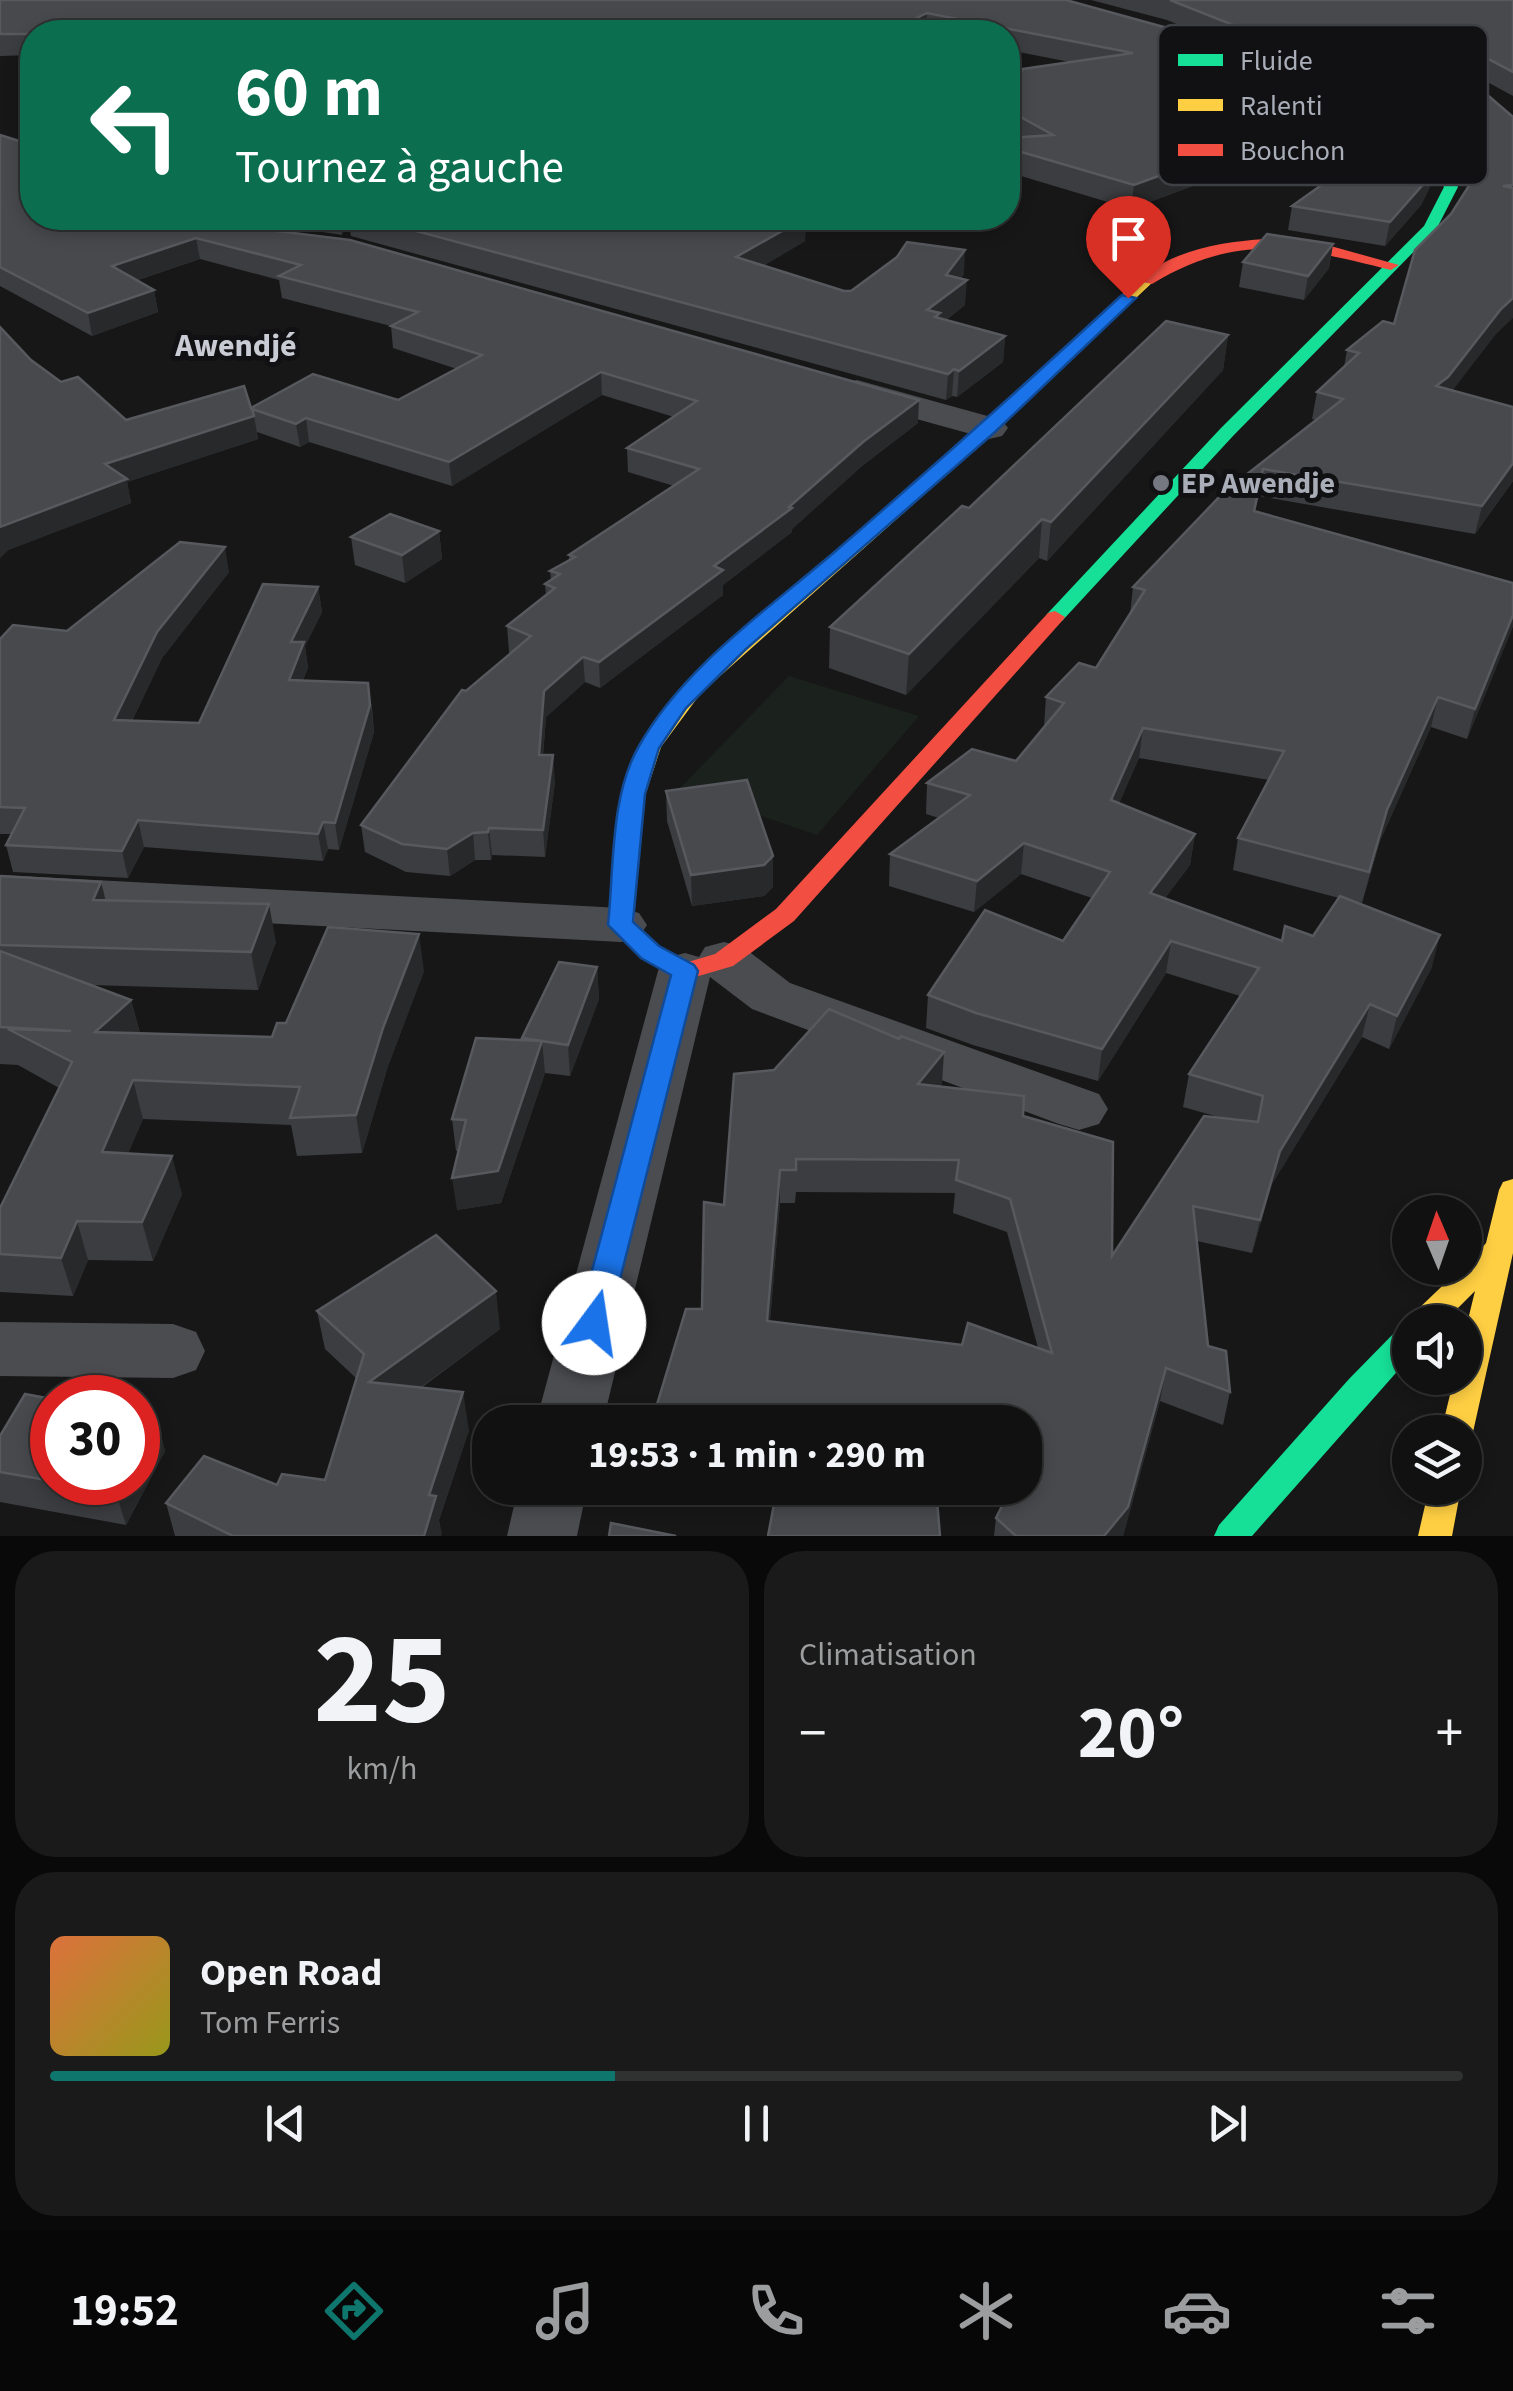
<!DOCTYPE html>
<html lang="fr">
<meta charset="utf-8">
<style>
body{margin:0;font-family:"Source Sans 3",sans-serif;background:#1a1a1a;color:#f1f3f6;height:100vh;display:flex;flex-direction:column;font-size:38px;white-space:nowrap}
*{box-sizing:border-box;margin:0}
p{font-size:32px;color:#9c9d9f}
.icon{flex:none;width:55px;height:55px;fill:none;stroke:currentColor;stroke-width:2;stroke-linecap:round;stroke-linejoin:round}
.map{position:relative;height:1536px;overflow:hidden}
.panel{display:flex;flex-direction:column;gap:15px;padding:15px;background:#090909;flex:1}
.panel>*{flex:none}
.guide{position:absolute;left:20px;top:20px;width:1000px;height:210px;border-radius:40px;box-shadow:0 5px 15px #0003,0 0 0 2px #303131;background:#0b6e4f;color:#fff;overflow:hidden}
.needle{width:65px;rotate:358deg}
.fabs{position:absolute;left:1392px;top:1195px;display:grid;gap:20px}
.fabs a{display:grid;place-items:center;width:90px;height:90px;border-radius:50%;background:#111;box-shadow:0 5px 15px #0003,0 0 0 2px #303131;font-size:50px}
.speed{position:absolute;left:30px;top:1375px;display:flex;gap:20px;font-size:50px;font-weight:700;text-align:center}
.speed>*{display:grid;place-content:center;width:130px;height:130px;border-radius:50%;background:#111;box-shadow:0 5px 15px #0003,0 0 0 2px #303131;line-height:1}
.speed .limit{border:15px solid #d22;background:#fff;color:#111}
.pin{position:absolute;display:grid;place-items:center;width:85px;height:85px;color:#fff;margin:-102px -42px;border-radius:50% 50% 50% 0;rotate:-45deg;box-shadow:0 0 10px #0007}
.pin .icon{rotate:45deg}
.me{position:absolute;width:110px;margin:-55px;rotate:14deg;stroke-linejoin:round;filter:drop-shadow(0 0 8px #0008)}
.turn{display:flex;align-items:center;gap:35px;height:210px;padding:0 50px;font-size:45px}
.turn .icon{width:130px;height:130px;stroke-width:2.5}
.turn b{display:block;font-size:70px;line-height:85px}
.big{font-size:75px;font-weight:700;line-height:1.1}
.panel .widget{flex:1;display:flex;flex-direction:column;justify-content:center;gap:15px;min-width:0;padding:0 35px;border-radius:40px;background:#1a1a1a}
.panel .dial{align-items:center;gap:0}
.dial b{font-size:130px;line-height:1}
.song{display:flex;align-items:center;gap:30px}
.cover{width:120px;height:120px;border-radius:15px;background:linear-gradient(135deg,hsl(20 70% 55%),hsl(60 70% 35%))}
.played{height:10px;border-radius:5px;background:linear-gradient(90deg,#0f766e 40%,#303131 40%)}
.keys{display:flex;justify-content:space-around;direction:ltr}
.heat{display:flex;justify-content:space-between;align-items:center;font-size:55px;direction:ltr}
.panel .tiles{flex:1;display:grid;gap:15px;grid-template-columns:1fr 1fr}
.widget:last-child{grid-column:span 2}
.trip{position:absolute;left:472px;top:1405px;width:570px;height:100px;border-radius:40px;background:#111;box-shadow:0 5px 15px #0003,0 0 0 2px #303131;font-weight:700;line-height:100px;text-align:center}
.tabs{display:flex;height:160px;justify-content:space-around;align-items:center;background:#070707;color:#9c9d9f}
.tabs .icon{width:70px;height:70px}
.tabs .selected{color:#0f766e}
.tabs b{font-size:45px;color:#f1f3f6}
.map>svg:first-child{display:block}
.green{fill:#1b211c}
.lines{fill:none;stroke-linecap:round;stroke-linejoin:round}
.street{fill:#4b4c50;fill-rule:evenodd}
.fast{fill:#16e098;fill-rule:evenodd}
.slow{fill:#ffcf43;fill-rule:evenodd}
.jam{fill:#f24e42;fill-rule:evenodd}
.wall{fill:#3c3d40;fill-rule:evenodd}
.shaded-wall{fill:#28292a}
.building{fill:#48494d;stroke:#57595e;stroke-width:2.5;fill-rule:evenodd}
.route{fill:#1a73e8;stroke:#114b97;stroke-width:2.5}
.poi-dot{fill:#757880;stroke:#111113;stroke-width:4}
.labels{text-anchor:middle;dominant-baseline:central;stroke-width:10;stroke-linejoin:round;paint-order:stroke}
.poi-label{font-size:30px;font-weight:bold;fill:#a8adb8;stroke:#111113;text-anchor:start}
.far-district-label{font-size:32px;font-weight:bold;fill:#c9ccd4;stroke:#111113}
.key{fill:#111113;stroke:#3e4045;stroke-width:2.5}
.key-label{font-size:28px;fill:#a8adb8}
</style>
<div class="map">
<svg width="1513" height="1536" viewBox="0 0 1513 1536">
<rect width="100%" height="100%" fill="#171717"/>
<polygon class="green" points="789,676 919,716 817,835 680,788"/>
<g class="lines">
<g class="street">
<polygon points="857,380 1002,420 1008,428 1002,436 989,439 844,399 839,391 844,383"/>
<polygon points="0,875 621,908 639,913 647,925 639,937 621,942 0,909"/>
<polygon points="724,942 743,947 790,983 1099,1094 1108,1109 1099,1124 1079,1130 1059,1124 752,1009 710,977 603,1422 536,1422 658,971 666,958 685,953 699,957 705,947"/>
<polygon points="0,1322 173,1324 196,1332 205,1351 196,1370 173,1378 0,1376"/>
<polygon points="518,1488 587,1488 577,1536 507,1536"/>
</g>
<g class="fast">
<polygon points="1364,127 1374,127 1440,165 1456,184 1458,187 1437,228 1233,436 1062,621 1048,621 1045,617 1048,613 1221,428 1424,226 1444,187 1430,171 1364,133"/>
<polygon points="1410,1325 1410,1357 1252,1536 1214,1536 1219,1525 1349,1379 1399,1328"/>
</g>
<g class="slow">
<polygon points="1140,278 1154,281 971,453 701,693 661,747 643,802 632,809 624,807 621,802 639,747 685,683 959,445"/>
<polygon points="1513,1179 1513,1253 1473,1432 1465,1443 1465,1432 1441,1432 1454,1378 1465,1378 1465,1332 1475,1291 1444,1322 1410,1322 1414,1313 1461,1268 1465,1268 1486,1243 1499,1190 1503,1182"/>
<polygon points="1429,1488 1461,1488 1452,1536 1418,1536"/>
</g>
<g class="jam">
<path d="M 1265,239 L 1327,245 L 1399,265 L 1391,270 C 1299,247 1237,232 1152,284 L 1138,281 C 1171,250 1221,242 1265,239 Z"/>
<polygon points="1055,611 1065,617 1062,621 794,921 733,966 685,980 676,977 641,958 609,925 624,797 632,795 643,802 634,923 659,946 688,962 715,954 776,909 1048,613"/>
</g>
</g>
<g class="wall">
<polygon points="0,0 1066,0 1433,165 1429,189 1421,205 1385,246 1288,230 1292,206 1324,184 1277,160 1241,168 1131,209 1008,172 1008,138 1014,137 1008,134 1008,92 1070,62 1008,50 1008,32 32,32 32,55 0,56"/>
<path d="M 1091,0 L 1513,0 L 1513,96 L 1447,60 L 1513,117 L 1495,335 L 1452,390 L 1513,407 L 1513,481 L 1475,534 L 1259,496 L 1255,512 L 1513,583 L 1513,626 L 1467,739 L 1431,727 L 1380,841 L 1362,903 L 1350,900 L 1432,967 L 1389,1049 L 1362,1037 L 1272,1184 L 1252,1253 L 1197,1241 L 1208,1346 L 1230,1392 L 1223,1425 L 1160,1401 L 1123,1536 L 994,1536 L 996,1518 L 1008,1494 L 992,1488 L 1025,1488 L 1025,1422 L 652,1422 L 702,1309 L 724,1205 L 734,1074 L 942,1084 L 940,1086 L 1023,1116 L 1112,1256 L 1222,1118 L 1183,1107 L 1189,1074 L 1240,996 L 1166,973 L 1098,1081 L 973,1045 L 926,1028 L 928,995 L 1063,941 L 1092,898 L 1021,874 L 974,912 L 889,886 L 890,854 L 939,818 L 926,814 L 927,783 L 1016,761 L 1044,727 L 1046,697 L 1096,668 L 1130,614 L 1133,587 L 1316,420 L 1312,419 L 1317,392 L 1344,367 L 1347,350 L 1394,324 L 1451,214 L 1470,184 L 1444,158 L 1401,128 L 1288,69 L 1167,20 ZM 1139,758 L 1269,780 L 1238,838 L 1233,870 L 1339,898 L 1313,936 L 1282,941 L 1165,898 L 1190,865 L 1195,834 L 1119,803 ZM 796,1192 L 955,1193 L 953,1213 L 1007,1232 L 1038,1348 L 962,1345 L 770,1321 L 780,1203 L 795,1203 Z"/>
<polygon points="0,135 32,218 225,218 918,423 862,466 792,529 792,532 723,585 723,595 600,688 585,682 546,717 543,755 555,782 545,857 492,855 491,860 475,860 450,876 406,872 365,852 361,825 466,691 511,653 509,652 507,626 546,595 545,584 551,580 550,571 569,560 569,555 674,486 628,472 627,448 674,417 602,395 452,486 309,442 300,447 257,432 258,439 127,482 131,503 8,550 0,558 0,327 31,360 61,382 126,420 251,408 398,400 457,369 393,348 391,326 282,298 279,280 200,259 138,280 154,290 158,312 92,336 0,286"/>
<polygon points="250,218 346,218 346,221 342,235 277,225"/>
<polygon points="348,218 806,218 805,241 763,266 844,291 964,274 961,278 965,305 946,320 1005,336 1003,362 957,397 952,396 946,400 351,236"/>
<polygon points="1333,244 1329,268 1304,300 1239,287 1243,262"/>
<polygon points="1228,335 1223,370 1047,561 1039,558 906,695 829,668 830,627 969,508"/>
<polygon points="439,531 442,559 405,583 355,565 351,537"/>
<polygon points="229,572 162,658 132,721 199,723 318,587 322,612 305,646 308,668 303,680 368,683 372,709 374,732 339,850 328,849 323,861 144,847 128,878 13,872 6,845 11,834 0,834 0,639 67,631"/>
<polygon points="666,791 773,856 773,887 764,896 692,906 667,821"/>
<polygon points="0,876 101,882 106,901 276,942 258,990 91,985 131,1000 140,1033 272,1037 286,1023 424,971 388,1066 362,1153 297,1156 291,1125 143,1119 128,1153 182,1194 153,1261 88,1260 73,1296 0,1292 0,1208 59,1088 18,1065 0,1064"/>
<polygon points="597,967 599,999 570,1076 545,1073 501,1203 457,1210 459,1151 456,1151 452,1119 523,1040 522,1038"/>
<polygon points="317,1311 500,1329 421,1388 469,1430 439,1520 441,1536 175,1536 166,1503 277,1485 325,1480 356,1378 325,1349"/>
<polygon points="52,1399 52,1482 138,1482 156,1419 165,1451 126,1525 0,1502 0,1436"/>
</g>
<g class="shaded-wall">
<polygon points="927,13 926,32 888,32"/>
<polygon points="1281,138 1277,160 1241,168 1131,209 1134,185 1244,145"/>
<polygon points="1433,165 1429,189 1421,205 1385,246 1390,222"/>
<polygon points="340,218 346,218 342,235"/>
<polygon points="806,218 805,241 736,282 736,257"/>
<polygon points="196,238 200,259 116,287 112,266"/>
<polygon points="1333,244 1329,268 1304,300 1308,276"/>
<polygon points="965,250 964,274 950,292 967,280 965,305 939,325 927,310 946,275"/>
<polygon points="154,290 158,312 92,336 88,313"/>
<polygon points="1513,298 1513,318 1495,335 1443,403 1436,386 1501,309"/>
<polygon points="1228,335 1223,370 1047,561 1051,522"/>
<polygon points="1005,336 1003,362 957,397 959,371"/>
<polygon points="954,369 952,396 946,400 948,374"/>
<polygon points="601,372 602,395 452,486 449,462"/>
<polygon points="919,400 918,423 862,466 792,529 792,532 723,585 723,595 600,688 599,662 789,507 863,442"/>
<polygon points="254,416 258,439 127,482 131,503 8,550 0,558 0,527 105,464"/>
<polygon points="306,418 309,442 300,447 296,424"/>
<polygon points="1513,463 1513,481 1475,534 1482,506"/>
<polygon points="1042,519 1039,558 906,695 909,654"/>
<polygon points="439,531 442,559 405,583 402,555"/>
<polygon points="225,547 229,572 162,658 120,746 114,720 157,632"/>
<polygon points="318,587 322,612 305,646 308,668 293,706 289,680 291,642"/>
<polygon points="1513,615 1513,626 1467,739 1475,709"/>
<polygon points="583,657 585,682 546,717 541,782 539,755 544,691"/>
<polygon points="368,683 374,732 339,850 335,823"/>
<polygon points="1438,697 1431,727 1380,841 1362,903 1387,810"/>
<polygon points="1143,728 1139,758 1107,831 1111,800"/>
<polygon points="553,755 555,782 545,857 543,830"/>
<polygon points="138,820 144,847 128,878 122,851"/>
<polygon points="323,822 328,849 323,861 318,834"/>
<polygon points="489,828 492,855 491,860 488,832"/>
<polygon points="473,833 475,860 450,876 447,849"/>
<polygon points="1195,834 1190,865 1145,925 1150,893"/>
<polygon points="1024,843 1021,874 974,912 977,881"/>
<polygon points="773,856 773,887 764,896 692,906 691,875"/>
<polygon points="101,882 110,919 93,900"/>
<polygon points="269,904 276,942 258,990 251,952"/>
<polygon points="419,934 424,971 388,1066 362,1153 356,1115 383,1028"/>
<polygon points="1440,935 1432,967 1389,1049 1397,1016"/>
<polygon points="1171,941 1166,973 1098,1081 1102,1049"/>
<polygon points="597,967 599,999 570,1076 568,1045"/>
<polygon points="131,1000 141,1038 95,1032"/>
<polygon points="1370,1004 1362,1037 1272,1184 1252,1253 1260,1220 1280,1151"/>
<polygon points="542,1041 545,1073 501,1203 457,1210 452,1178"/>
<polygon points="944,1052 942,1084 916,1116 918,1084"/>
<polygon points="133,1080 143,1119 112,1190 102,1152"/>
<polygon points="172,1156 182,1194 153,1261 142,1222"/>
<polygon points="780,1170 780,1203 767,1354 767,1321"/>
<polygon points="77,1221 88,1260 73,1296 61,1258"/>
<polygon points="496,1291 500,1329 376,1420 369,1382"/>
<polygon points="1166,1368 1160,1401 1123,1536 1104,1536"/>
<polygon points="463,1392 469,1430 439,1520 442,1534 441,1536 424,1536 429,1495"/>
<polygon points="156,1419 165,1451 126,1525 116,1493 122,1482 138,1482 138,1453"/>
</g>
<g class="building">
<polygon points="0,0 1066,0 1171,29 1283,77 1425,155 1433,165 1426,181 1390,222 1292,206 1344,169 1281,138 1244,145 1134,185 1008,148 1008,138 1053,135 1008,110 1008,92 1023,69 1133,53 927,13 888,32 32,32 32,34 0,34"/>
<path d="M 1170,0 L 1513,0 L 1513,72 L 1428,27 L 1421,38 L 1513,117 L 1513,185 L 1503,186 L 1513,188 L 1513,298 L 1501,309 L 1448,377 L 1436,386 L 1513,407 L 1513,463 L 1482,506 L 1263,469 L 1254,511 L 1513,583 L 1513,615 L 1475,709 L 1438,697 L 1387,810 L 1369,872 L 1238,838 L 1284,751 L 1143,728 L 1111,800 L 1195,834 L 1150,893 L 1282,941 L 1285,926 L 1313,936 L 1340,896 L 1440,935 L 1397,1016 L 1370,1004 L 1280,1151 L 1260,1220 L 1193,1206 L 1208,1346 L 1226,1351 L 1230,1392 L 1166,1368 L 1128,1507 L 1104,1536 L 1016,1536 L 996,1518 L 1011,1488 L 1025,1488 L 1025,1422 L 652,1421 L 686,1309 L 702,1309 L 704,1202 L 724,1205 L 734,1074 L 774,1070 L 829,1009 L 899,1039 L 901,1036 L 944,1052 L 918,1084 L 1024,1096 L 1023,1116 L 1113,1142 L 1112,1256 L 1204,1116 L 1258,1122 L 1263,1096 L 1189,1074 L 1259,968 L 1171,941 L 1102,1049 L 976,1013 L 928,995 L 985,910 L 1063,941 L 1110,872 L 1024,843 L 977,881 L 890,854 L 970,795 L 927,783 L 972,749 L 1016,761 L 1064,703 L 1046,697 L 1079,663 L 1096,668 L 1145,590 L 1133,587 L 1223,493 L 1343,399 L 1317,392 L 1359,353 L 1347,350 L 1383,321 L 1394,324 L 1415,250 L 1451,214 L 1472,181 L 1476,161 L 1448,135 L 1405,106 L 1291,48 ZM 796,1159 L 959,1160 L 956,1180 L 1010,1199 L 1052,1353 L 968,1323 L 962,1345 L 767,1321 L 780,1170 L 796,1170 Z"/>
<polygon points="0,135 32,145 32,218 225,218 269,230 350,240 919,400 863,442 789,507 792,508 714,566 723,570 599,662 583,657 544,691 539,755 553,755 543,830 489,828 488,832 473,833 447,849 402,844 361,825 462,690 466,691 531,636 507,626 555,588 545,584 560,574 550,571 575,557 569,555 699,469 627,448 697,401 601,372 449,462 306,418 296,424 252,409 254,416 105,464 127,479 0,527 0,327 31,360 61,382 78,377 126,420 244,386 251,408 313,374 398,400 482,355 391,326 418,312 279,276 301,265 196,238 112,266 154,290 88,313 0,267"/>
<polygon points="368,218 805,218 736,257 844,291 851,291 897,257 907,242 965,250 946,275 967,280 927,310 940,313 935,317 1005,336 959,371 954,369 948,374"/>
<polygon points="1267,234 1333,244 1308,276 1243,262"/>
<polygon points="1166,321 1228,335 1051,522 1042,519 909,654 830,627 962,506 969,508"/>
<polygon points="390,514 439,531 402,555 351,537"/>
<polygon points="180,542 225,547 157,632 114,720 199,723 263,584 318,587 291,642 304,642 289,680 368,683 370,705 335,823 323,822 318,834 138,820 122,851 6,845 25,808 0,807 0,639 13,625 67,631"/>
<polygon points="747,780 773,856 764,865 691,875 666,791"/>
<polygon points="0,876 101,882 93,900 269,904 251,952 0,945"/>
<polygon points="328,927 419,934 383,1028 356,1115 290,1118 300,1087 133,1080 102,1152 172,1156 142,1222 77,1221 61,1258 0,1254 0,1208 72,1062 8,1029 71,1031 0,1027 0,951 131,1000 95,1032 272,1037 277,1023 286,1023"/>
<polygon points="559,962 597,967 568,1045 522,1038"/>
<polygon points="476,1038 542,1041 498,1171 452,1178 466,1120 452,1119"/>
<polygon points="436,1235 496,1291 369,1382 463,1392 429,1495 436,1496 424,1536 233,1536 166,1503 204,1456 277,1485 282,1474 325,1480 364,1354 317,1311"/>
<polygon points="25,1394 52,1399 52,1481 0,1472 0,1436"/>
<polygon points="138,1415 156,1419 138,1453"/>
<polygon points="59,1482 122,1482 116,1493"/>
<polygon points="777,1488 936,1488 940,1536 768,1536"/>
<polygon points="611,1523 676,1536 609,1536"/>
</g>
<path class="route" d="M 1122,295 L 1136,298 L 995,432 L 745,650 L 686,708 L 659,748 L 645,794 L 633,922 L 659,946 L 694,965 L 698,971 L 609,1323 L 605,1332 L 594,1335 L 583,1332 L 578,1323 L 671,975 L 641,958 L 608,925 C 614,868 610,796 639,746 C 684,666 770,608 838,549 C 934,466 1029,381 1122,295 Z"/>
<circle class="poi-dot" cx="1161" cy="483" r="10"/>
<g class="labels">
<g class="poi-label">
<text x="1181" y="483">EP Awendje</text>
</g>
<g class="far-district-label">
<text x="236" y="346">Awendjé</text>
</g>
</g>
<rect x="1158" y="25" width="330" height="160" rx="15" class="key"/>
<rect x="1178" y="54" width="45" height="12" fill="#16e098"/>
<rect x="1178" y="99" width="45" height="12" fill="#ffcf43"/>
<rect x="1178" y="144" width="45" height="12" fill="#f24e42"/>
<g class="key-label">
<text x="1240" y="70">Fluide</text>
<text x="1240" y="115">Ralenti</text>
<text x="1240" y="160">Bouchon</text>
</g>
</svg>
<div class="fabs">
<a><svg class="needle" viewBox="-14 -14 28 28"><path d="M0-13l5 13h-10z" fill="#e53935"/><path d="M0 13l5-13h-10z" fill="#9c9d9f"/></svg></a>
<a><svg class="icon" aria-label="sound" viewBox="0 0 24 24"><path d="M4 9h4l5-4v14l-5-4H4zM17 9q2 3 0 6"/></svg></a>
<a><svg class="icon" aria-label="layers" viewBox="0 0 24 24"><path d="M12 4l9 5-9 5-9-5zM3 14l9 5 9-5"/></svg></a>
</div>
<div class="speed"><div class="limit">30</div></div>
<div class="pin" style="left:1128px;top:298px;background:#d93025"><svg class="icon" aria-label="arrive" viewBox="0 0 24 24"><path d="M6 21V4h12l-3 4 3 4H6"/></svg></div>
<svg class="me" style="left:594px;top:1323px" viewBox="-20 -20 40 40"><circle r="19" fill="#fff"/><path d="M0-13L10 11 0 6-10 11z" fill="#1a73e8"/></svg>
<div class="trip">19:53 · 1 min · 290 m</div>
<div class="guide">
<div class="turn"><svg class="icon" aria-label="left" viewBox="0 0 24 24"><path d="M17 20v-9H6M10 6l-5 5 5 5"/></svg><div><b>60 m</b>Tournez à gauche</div></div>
</div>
</div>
<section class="panel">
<div class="tiles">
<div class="widget dial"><b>25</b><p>km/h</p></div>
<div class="widget"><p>Climatisation</p>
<div class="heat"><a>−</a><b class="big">20°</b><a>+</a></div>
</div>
<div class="widget">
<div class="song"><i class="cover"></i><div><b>Open Road</b><p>Tom Ferris</p></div></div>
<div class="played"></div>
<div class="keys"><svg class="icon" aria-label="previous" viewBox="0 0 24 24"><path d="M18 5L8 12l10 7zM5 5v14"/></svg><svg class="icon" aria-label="pause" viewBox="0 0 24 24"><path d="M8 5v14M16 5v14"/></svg><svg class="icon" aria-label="next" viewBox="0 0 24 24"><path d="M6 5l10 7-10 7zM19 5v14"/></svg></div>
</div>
</div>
</section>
<nav class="tabs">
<b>19:52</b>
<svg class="icon selected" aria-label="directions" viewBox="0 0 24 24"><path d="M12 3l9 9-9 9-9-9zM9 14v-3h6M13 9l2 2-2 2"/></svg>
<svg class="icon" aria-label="music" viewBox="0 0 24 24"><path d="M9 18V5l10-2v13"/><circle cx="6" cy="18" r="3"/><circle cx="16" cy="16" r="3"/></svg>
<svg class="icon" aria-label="phone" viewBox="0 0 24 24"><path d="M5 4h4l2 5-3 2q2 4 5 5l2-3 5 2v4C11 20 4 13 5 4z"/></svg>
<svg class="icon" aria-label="climate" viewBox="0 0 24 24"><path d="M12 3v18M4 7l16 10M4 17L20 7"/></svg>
<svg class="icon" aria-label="car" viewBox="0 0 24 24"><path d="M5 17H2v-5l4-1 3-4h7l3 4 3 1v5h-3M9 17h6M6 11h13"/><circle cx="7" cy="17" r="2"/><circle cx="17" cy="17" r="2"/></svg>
<svg class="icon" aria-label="filters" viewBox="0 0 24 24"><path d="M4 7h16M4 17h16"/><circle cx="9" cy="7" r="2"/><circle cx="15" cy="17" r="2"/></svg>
</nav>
